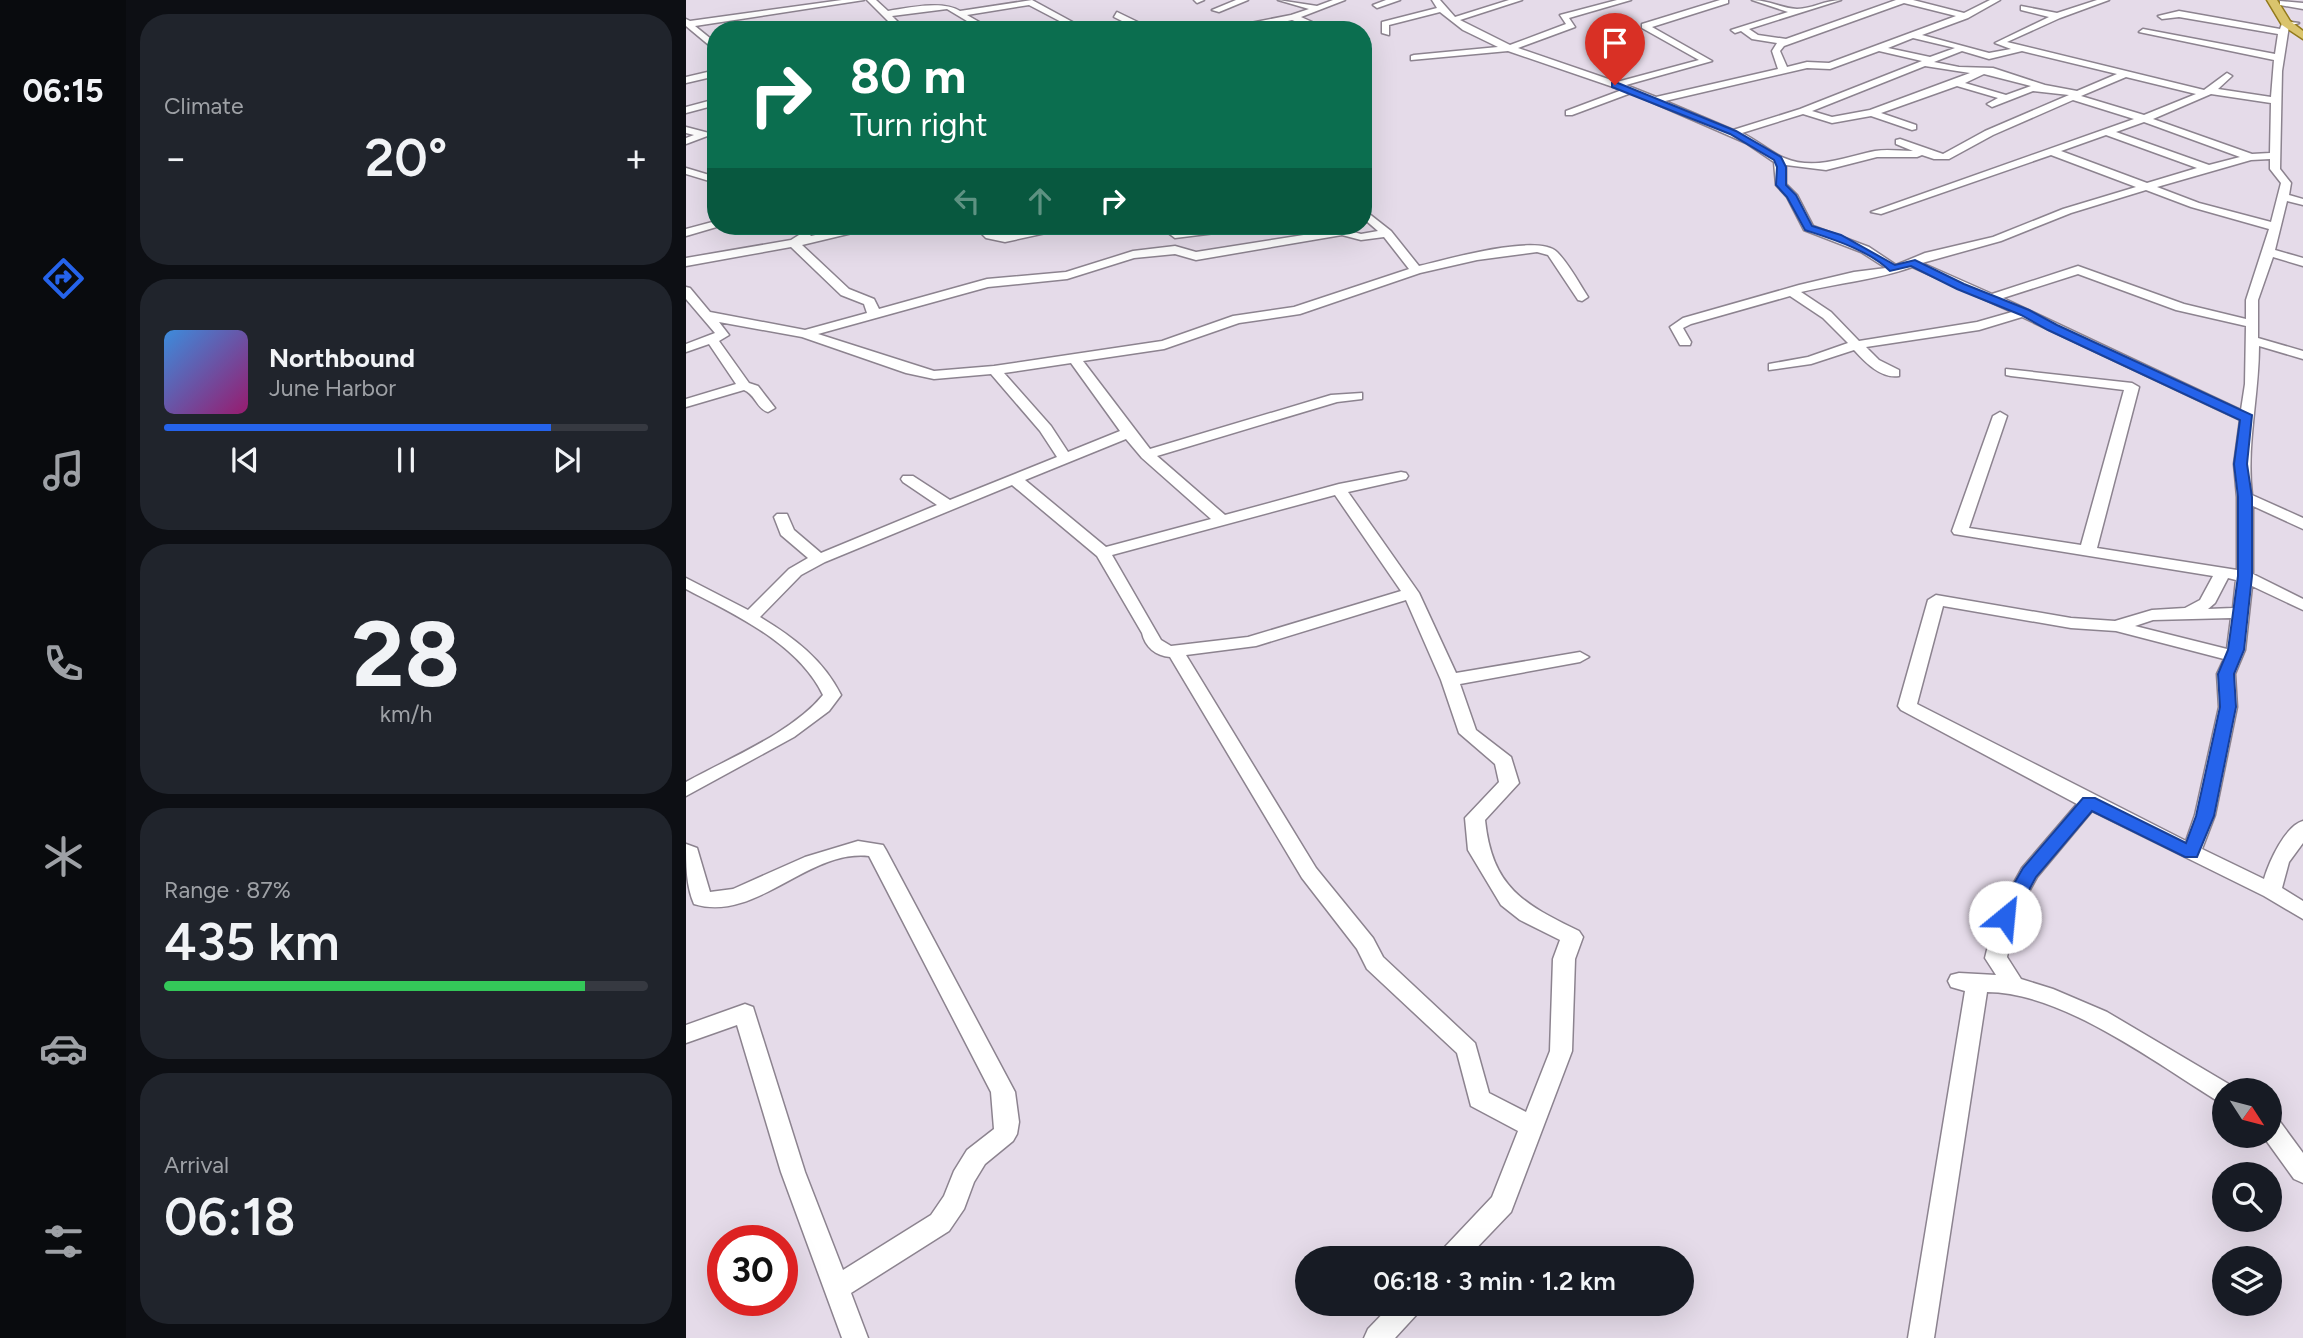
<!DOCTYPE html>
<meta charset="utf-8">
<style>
body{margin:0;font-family:Figtree,sans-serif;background:#20242c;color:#f1f3f6;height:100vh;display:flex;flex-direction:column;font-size:26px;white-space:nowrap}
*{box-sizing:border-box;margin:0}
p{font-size:23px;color:#9ea1a6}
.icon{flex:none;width:38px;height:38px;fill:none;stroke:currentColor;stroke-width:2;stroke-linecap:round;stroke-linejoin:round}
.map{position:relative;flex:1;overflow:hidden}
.panel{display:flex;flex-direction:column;gap:14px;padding:14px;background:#0d0f14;width:560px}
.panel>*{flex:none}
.guide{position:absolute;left:21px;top:21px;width:665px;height:214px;border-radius:28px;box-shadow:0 7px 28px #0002;background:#0b6e4f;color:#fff;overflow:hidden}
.needle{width:46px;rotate:126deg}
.buttons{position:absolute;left:1526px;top:1078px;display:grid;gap:14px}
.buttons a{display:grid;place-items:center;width:70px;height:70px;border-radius:50%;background:#171b24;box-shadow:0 7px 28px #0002;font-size:35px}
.speed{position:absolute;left:21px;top:1225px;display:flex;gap:14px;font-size:35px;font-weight:700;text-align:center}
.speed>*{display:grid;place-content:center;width:91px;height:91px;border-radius:50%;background:#171b24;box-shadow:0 7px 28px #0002;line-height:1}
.speed .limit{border:10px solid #d22;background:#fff;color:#111}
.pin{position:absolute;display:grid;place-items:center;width:60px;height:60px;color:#fff;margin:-72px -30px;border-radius:50% 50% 50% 0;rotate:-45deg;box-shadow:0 0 7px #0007}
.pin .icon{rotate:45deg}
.me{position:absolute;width:77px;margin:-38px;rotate:28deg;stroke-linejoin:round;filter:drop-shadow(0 0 5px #0008)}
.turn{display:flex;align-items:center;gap:24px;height:147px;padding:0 28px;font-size:32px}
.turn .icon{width:91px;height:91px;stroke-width:2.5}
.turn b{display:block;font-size:49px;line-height:60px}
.lanes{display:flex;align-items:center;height:66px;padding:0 28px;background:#0003;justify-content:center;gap:35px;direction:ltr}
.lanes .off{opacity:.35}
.big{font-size:52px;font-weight:600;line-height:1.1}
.panel .tile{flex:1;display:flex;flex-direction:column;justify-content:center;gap:10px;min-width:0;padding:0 24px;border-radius:28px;background:#20242c}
.panel .dial{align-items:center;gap:0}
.dial b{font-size:91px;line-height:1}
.song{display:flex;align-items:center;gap:21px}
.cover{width:84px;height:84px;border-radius:10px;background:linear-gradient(135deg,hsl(210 70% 55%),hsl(320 70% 35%))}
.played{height:7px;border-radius:4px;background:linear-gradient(90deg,#2563eb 80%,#363941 80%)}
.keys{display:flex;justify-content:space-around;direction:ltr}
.heat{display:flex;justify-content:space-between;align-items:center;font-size:38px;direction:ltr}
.charge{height:10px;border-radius:5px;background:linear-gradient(90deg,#34c759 87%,#363941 0)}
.trip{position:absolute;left:609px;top:1246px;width:399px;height:70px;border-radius:35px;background:#171b24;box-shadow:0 7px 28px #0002;font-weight:600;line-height:70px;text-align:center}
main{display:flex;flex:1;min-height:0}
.menu{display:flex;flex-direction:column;width:126px;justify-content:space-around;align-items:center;background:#090b0e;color:#9ea1a6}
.menu .icon{width:49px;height:49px}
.menu .selected{color:#2563eb}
.menu b{font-size:32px;color:#f1f3f6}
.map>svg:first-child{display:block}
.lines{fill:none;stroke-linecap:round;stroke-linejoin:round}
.minor-casing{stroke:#8c838f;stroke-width:3}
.major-casing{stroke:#937a1c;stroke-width:3}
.minor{fill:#fff;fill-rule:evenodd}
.major{fill:#dac46d;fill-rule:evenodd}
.route{fill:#2563eb;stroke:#184099;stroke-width:2}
</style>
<main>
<nav class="menu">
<b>06:15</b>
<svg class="icon selected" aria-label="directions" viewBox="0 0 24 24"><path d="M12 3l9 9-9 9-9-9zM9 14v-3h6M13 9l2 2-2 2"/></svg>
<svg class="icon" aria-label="music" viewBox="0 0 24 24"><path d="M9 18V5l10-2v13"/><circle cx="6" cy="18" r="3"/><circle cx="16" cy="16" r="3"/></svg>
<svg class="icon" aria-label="phone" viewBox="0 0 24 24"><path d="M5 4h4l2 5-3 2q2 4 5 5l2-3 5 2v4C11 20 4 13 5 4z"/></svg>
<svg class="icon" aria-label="climate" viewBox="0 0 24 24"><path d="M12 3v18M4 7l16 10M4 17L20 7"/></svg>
<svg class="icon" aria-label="car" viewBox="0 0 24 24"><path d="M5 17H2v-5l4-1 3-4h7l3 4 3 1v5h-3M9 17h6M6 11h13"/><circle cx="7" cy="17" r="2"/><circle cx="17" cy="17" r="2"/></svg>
<svg class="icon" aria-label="filters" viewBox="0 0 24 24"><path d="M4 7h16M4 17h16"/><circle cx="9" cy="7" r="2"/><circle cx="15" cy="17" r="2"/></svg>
</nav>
<section class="panel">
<div class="tile"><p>Climate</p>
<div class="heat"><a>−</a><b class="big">20°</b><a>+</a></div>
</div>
<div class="tile">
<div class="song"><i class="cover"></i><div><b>Northbound</b><p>June Harbor</p></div></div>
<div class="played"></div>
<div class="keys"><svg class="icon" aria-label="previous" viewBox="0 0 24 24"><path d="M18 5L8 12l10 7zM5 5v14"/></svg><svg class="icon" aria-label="pause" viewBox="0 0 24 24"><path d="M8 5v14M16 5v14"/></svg><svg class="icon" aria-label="next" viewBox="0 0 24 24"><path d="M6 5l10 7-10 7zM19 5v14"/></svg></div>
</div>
<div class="tile dial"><b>28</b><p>km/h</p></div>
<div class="tile"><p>Range · 87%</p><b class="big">435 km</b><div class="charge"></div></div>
<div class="tile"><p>Arrival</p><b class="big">06:18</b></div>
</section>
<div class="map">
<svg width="1617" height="1338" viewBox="0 0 1617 1338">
<rect width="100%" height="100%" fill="#e5dbe9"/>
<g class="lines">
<defs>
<g id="minor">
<polygon points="156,0 178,0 9,26 30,43 30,51 0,26 0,19 4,21"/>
<path d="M 181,0 L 190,0 L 202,11 C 223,8 256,0 274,11 L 346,0 L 392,25 L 385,27 L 343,5 L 281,15 L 307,30 L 296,30 L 261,9 L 206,16 L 220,30 L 211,30 Z"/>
<polygon points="508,0 518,0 511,3"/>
<polygon points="550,0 562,0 533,12 526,10"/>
<polygon points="592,0 631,6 647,0 659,0 615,17 644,30 632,30 606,20 567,29 529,30 605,15 623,9"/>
<polygon points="700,0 714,0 691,8 687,5"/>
<path d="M 746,0 L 754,0 L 769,17 L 823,0 L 836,0 L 774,20 L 824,45 L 880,24 L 874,15 L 931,0 L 945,0 L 883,18 L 889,27 L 832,48 L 931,82 L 1013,60 L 956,28 L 956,24 L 1034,0 L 1042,0 L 1042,3 L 966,27 L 1026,61 L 940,85 L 970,97 L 1092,69 L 1086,51 L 1091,43 L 1066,39 L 1055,31 L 1049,33 L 1045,30 L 1102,12 L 1066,0 C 1082,0 1095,8 1111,9 C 1125,9 1140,0 1155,0 L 1063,29 L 1072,35 L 1100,39 L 1210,0 L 1227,0 L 1278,13 L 1304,0 L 1314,0 L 1282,18 L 1236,35 L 1303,53 L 1325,49 L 1309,43 L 1363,17 L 1335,10 L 1335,6 L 1371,13 L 1411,0 L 1423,0 L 1374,18 L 1321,42 L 1518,90 L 1541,73 L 1546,76 L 1532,89 L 1585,97 L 1588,60 L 1453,32 L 1457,29 L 1589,54 L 1592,34 L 1493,17 L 1476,19 L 1472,16 L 1493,11 L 1594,29 L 1597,21 L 1613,23 L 1603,26 L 1596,71 L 1594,169 L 1605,183 L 1603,195 L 1617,199 L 1617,205 L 1601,201 L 1589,250 L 1617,258 L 1617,266 L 1587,257 L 1572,300 L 1572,338 L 1617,351 L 1617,359 L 1573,346 C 1573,396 1560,445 1566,495 L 1617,518 L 1617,529 L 1567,506 L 1567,574 L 1617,599 L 1617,610 L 1566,586 L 1559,650 L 1549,674 L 1551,707 L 1529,815 L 1516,849 L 1578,879 C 1583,862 1599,826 1617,821 L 1617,843 L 1603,862 L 1596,888 L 1617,901 L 1617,919 L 1578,896 L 1406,811 L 1351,877 L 1329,917 L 1321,957 L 1335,979 L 1367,989 L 1421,1012 L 1546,1086 L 1548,1090 L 1538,1090 L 1538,1103 L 1530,1100 C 1467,1061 1375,992 1301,992 L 1248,1338 L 1222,1338 L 1279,991 L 1265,987 L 1262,981 L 1265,975 L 1273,973 L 1310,975 L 1299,958 L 1309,917 L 1336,868 L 1391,804 L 1215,710 L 1212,706 L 1242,600 L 1250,595 L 1385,618 L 1429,621 L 1466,610 L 1499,608 L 1514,600 L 1527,576 L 1268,534 L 1266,531 L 1307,416 L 1314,412 L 1321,416 L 1283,528 L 1395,545 L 1438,390 L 1325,376 L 1320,375 L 1320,369 L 1446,383 L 1453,387 L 1411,548 L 1551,570 L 1551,497 L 1548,464 L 1554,420 L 1336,317 L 1293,330 L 1180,347 L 1193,360 L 1213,370 L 1213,376 C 1195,379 1179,362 1168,350 L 1125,364 L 1083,370 L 1083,364 L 1122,357 L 1162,343 L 1137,318 L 1104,296 L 1005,324 L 997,328 L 1005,342 L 1004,345 L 994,345 L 984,327 L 997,318 L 1113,285 L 1168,272 L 1200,268 L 1175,252 L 1118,230 L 1101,197 L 1090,185 L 1088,162 L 1060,143 L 945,93 L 886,115 L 880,115 L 880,111 L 936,90 L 822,51 L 725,60 L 725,56 L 728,55 L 812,47 L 777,30 L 754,12 L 703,25 L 703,35 L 696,33 L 696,22 L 751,8 ZM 1218,3 L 1270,16 L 1143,63 L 1121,62 L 1101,67 L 1094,51 L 1098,46 ZM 1227,38 L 1269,48 L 1244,57 L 1202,48 ZM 1193,51 L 1236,61 L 1114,109 L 1047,130 L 979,101 L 1121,68 L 1144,69 ZM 1276,51 L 1303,59 L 1336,51 L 1431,74 L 1391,91 L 1359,85 L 1307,68 L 1273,67 L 1248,62 ZM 1239,66 L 1284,73 L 1184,110 L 1146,117 L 1126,111 ZM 1298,74 L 1345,86 L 1320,95 L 1279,83 ZM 1440,77 L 1510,94 L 1458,115 L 1395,96 ZM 1271,86 L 1312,98 L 1301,104 L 1306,107 L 1347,91 L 1383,95 L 1299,131 L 1257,154 L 1214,139 L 1210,140 L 1210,144 L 1227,151 C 1214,151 1201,149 1189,151 C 1158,157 1129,171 1098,158 C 1084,152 1071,140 1056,133 L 1117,114 L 1146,123 L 1185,116 L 1226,130 L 1230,129 L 1230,125 L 1195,113 ZM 1525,94 L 1585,103 L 1584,153 L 1566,154 L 1467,119 ZM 1387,100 L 1448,119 L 1185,212 L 1195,214 L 1365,155 L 1450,187 L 1377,209 L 1307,237 L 1239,253 L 1210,265 L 1183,247 L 1127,226 L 1111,195 L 1100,184 L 1100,165 L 1140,170 L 1191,157 L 1231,157 L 1236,155 L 1248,159 L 1263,159 L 1307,135 ZM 1458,122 L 1554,157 L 1523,165 L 1430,132 ZM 1420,135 L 1511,168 L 1461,183 L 1375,151 ZM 1584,159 L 1584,169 L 1595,183 L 1585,222 L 1513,203 L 1471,187 L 1565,160 ZM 1460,190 L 1505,207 L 1583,229 L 1560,300 L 1560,319 L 1498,304 L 1392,266 L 1306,294 L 1236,263 L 1315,241 L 1385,213 ZM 1226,267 L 1326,312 L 1291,322 L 1173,341 L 1145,312 L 1115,292 C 1152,283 1190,280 1226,267 ZM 1392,274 L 1490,310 L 1560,326 L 1559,384 L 1555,410 L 1317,298 ZM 1542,578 L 1550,580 L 1547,608 L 1522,609 L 1529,603 ZM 1257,606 L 1385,628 L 1430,631 L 1538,659 L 1531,674 L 1533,707 L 1509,815 L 1500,841 L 1231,704 ZM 1545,618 L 1541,649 L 1449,626 L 1467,620 Z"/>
<polygon points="1594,1 1617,3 1617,9 1594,5"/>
<polygon points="431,12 464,28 465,30 454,30 428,17"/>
<polygon points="30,70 30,76 0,83 0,77"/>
<polygon points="30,99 30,105 0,113 0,107"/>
<polygon points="0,127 23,133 24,135 0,144 0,138 8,135 0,133"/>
<polygon points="0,168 30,177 30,183 0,174"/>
<path d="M 677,209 L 705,231 L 733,266 C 759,260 851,233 871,252 C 883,264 893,283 902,297 L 896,301 L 892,300 L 862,255 L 851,252 L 791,260 L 734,273 L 614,314 L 553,323 L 478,349 L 397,361 L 464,449 L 645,395 L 676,393 L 676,399 L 651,402 L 471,456 L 539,515 L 653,484 L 715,472 L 720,473 L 722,476 L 720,479 L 662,492 L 733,593 L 770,673 L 894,652 L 903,657 L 894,662 L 774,684 L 790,730 L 825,757 L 833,783 L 799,820 C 806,887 837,904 893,931 L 897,937 L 889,959 L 886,1051 L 825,1212 L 781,1258 L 752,1258 L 756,1250 L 806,1197 L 832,1131 L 785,1106 L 771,1053 L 681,969 L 671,949 L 616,878 L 484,657 C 470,656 459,647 456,633 L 411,556 L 326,485 L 139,562 L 115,575 L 74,617 C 107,637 137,659 155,695 L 143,711 L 108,737 L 0,796 L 0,782 C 43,758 106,733 137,695 C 112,643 49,615 0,589 L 0,578 L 62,610 L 103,569 L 122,558 L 95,535 L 88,517 L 91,514 L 101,514 L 108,530 L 135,553 L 251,505 L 217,482 L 215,479 L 217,476 L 227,476 L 264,500 L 371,457 L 354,431 L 305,374 L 248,379 L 220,373 L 116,337 L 33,322 L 43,335 L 33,341 L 63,383 L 72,386 L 89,408 L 82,412 C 71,409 69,394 58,390 L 0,407 L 0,399 L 50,384 L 23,344 L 0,352 L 0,344 L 29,333 L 0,299 L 0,287 L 4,288 L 24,312 L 119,330 L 181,313 L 178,304 L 155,295 L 105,247 L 0,266 L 0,258 L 105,240 L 113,235 L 104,226 L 116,226 L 125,236 L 169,226 L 189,226 L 187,228 L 116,245 L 163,289 L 188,299 L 193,309 L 301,279 L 380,272 L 447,251 L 489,246 L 510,252 L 656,229 L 675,234 L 692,231 L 677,218 ZM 656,235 L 675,240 L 698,237 L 723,269 L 608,307 L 547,316 L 476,341 L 308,366 L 248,371 L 132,334 L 302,287 L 381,279 L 448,258 L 489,254 L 510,260 ZM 385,363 L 434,431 L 382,452 L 365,426 L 318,373 ZM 440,439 L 456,458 L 525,519 L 420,547 L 339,480 ZM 649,495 L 715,591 L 562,637 L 485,646 L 475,640 L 426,555 ZM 720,600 L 755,680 L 773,733 L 809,764 L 813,782 L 779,818 L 782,850 L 815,905 L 834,920 L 874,940 L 867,959 L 864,1051 L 840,1112 L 803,1093 L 789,1043 L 697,957 L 687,938 L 630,868 L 500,655 L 570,646 Z"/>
<polygon points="30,221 30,226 34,226 0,236 0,229"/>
<path d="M 288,226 L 300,226 C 301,227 307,233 308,233 C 318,238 374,225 392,226 L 319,242 L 300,238 Z"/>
<polygon points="473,226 485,226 492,231 536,226 567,226 561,229 489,238"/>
<path d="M 172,841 L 197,845 L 200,850 L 329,1092 L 333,1122 L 331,1134 L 327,1141 L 299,1164 L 288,1182 L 278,1209 L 263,1231 L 165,1293 L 182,1338 L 156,1338 L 95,1172 L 51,1025 L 0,1043 L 0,1025 L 59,1004 L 67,1007 L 119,1172 L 157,1270 L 245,1215 L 258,1196 L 268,1171 L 281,1150 L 308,1129 L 305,1092 L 183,856 C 122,849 70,923 8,904 C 0,886 0,864 0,844 L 11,848 L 24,892 L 47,889 L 119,857 Z"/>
<polygon points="1584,1116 1592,1119 1617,1153 1617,1183 1608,1179 1577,1136 1584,1136"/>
<polygon points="706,1304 736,1304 732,1313 709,1338 678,1338 682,1329"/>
</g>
<polygon id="major" points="1581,0 1591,0 1604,21 1617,31 1617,39 1596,25"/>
</defs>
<use href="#minor" class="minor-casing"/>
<use href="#major" class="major-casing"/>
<use href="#minor" class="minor"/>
<use href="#major" class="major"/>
</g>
<path class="route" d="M 926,83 L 932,83 L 1050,131 L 1095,157 L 1100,167 L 1100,185 L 1110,195 L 1126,226 L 1155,235 L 1209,265 L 1229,260 L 1278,284 L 1343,310 L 1371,325 L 1566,415 L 1561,464 L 1566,497 L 1566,576 L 1558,650 L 1548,674 L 1550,707 L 1528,816 L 1511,857 L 1499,857 L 1406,811 L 1350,877 L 1326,922 L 1312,922 L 1309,917 L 1337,868 L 1397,798 L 1409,798 L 1500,843 L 1510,816 L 1534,707 L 1532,674 L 1542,650 L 1552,576 L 1552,497 L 1548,464 L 1554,420 L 1362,330 L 1335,315 L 1271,289 L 1225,266 L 1204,271 C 1183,250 1146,239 1119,230 L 1101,197 L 1090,185 L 1091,167 L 1088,160 L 1044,134 L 926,87 Z"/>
</svg>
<div class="buttons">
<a><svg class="needle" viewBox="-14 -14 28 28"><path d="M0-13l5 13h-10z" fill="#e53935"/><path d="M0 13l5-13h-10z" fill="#9ea1a6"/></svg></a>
<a><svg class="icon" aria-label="search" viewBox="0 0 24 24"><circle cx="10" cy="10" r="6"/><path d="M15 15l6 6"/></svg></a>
<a><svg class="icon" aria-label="layers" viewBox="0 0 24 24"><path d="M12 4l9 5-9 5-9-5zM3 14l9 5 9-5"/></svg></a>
</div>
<div class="speed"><div class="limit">30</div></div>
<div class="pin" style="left:929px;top:85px;background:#d93025"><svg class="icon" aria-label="arrive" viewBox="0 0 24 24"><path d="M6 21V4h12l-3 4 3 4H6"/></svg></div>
<svg class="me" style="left:1319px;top:917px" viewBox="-20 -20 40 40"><circle r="19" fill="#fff"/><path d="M0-13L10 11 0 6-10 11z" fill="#2563eb"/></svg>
<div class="trip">06:18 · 3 min · 1.2 km</div>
<div class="guide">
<div class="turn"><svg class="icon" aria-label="right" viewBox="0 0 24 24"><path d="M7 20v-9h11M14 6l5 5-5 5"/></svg><div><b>80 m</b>Turn right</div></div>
<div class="lanes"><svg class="icon off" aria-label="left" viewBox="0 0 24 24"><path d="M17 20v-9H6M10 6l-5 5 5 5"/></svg><svg class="icon off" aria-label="ahead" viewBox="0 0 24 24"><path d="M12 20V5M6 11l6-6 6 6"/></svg><svg class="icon" aria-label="right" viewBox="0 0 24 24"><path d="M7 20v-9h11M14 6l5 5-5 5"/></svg></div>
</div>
</div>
</main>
